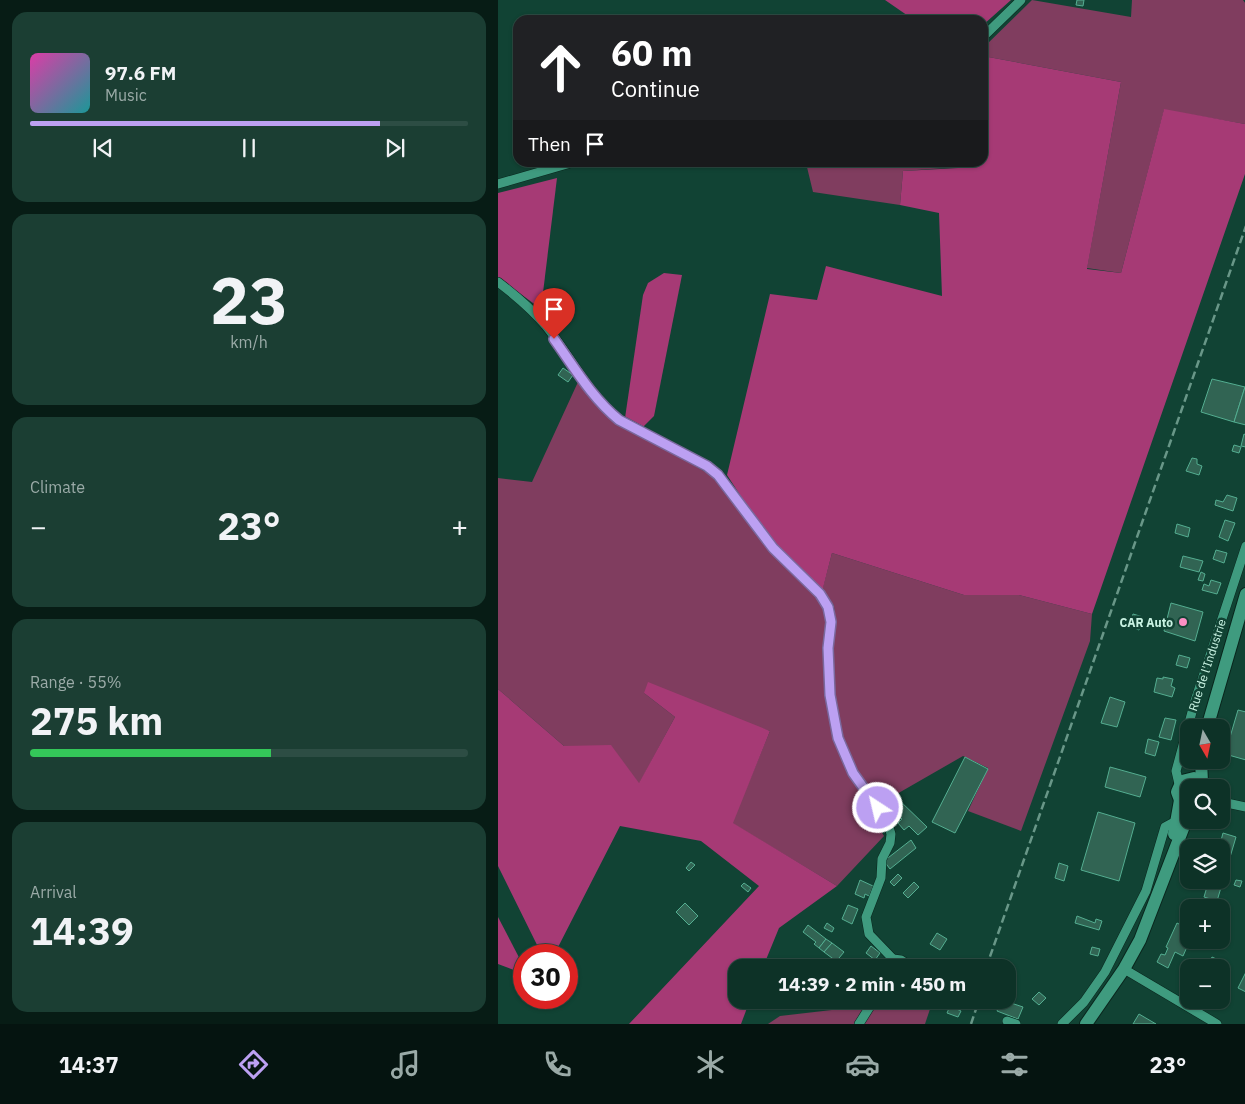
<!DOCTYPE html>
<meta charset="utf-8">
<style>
body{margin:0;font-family:"IBM Plex Sans",sans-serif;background:#1b3e33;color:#f1f3f6;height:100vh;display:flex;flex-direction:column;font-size:19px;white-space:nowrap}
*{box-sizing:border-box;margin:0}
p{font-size:16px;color:#9aaaa7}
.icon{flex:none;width:28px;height:28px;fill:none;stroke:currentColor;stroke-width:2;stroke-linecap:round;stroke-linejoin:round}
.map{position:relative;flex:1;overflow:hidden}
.sheet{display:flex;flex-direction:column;gap:12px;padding:12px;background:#071c15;width:498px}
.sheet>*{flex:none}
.top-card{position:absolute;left:15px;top:15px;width:475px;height:152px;border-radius:15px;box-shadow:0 1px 4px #0004,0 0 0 1px #2d4d44;background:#202124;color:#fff;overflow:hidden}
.needle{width:32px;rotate:171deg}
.tools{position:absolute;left:682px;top:719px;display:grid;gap:10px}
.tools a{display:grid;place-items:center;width:50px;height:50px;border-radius:10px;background:#0d3227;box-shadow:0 1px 4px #0004,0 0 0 1px #2d4d44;font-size:25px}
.speed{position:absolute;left:15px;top:944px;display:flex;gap:10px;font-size:25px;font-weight:700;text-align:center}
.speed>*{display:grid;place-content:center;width:65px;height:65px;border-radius:50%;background:#0d3227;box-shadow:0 1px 4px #0004,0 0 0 1px #2d4d44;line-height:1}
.speed .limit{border:8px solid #d22;background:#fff;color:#111}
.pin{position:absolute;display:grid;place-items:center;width:42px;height:42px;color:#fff;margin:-51px -21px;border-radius:50% 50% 50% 0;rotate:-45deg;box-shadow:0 0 5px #0007}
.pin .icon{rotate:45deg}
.me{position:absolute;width:55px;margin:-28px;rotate:325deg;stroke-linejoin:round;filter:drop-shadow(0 0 4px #0008)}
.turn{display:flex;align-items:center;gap:18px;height:105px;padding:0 15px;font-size:22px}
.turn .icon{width:65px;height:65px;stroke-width:2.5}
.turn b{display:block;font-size:35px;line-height:42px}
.then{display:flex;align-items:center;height:48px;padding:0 15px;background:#0003;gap:10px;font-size:19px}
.big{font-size:38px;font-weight:800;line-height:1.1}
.sheet .tile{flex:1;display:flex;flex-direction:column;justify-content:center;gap:8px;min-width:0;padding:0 18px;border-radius:15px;background:#1b3e33}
.sheet .dial{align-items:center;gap:0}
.dial b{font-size:65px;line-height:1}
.song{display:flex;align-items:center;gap:15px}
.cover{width:60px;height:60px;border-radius:8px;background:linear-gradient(135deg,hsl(320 70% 55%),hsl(180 70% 35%))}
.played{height:5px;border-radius:2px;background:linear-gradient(90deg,#bca0f2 80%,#2d4d44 80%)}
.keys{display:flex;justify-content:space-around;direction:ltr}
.heat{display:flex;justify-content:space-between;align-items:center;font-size:28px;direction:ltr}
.charge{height:8px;border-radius:4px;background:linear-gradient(90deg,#34c759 55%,#2d4d44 0)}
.trip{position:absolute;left:230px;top:959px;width:288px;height:50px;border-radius:15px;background:#0d3227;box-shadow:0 1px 4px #0004,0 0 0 1px #2d4d44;font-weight:800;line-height:50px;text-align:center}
.tabs{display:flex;height:80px;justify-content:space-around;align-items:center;background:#051410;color:#9aaaa7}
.tabs .icon{width:35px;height:35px}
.tabs .current{color:#bca0f2}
.tabs b{font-size:22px;color:#f1f3f6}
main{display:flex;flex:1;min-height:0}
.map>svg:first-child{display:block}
.green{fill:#803d5f}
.forest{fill:#a63a75}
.building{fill:#316453;stroke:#54ae91}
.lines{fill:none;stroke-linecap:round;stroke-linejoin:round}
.street-casing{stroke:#09261d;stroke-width:10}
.secondary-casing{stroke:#09261d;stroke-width:14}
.street{stroke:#3f9b7f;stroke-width:9}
.secondary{stroke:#3f9b7f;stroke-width:12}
.rail{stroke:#699788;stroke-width:2.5;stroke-dasharray:8 4;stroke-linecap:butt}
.route-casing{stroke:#7a689d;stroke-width:12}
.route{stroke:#bca0f2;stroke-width:9}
.poi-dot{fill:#fb8fc4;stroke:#114334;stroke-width:2}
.labels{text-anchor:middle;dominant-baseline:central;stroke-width:5;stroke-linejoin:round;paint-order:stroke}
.poi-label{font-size:12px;font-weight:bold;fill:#c9f3e3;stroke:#114334;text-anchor:end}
.street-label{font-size:12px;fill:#c9f3e3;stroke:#114334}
</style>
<main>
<section class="sheet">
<div class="tile">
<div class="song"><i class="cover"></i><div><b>97.6 FM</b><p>Music</p></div></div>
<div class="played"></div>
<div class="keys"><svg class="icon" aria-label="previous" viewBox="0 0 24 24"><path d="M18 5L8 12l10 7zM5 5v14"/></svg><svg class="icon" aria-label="pause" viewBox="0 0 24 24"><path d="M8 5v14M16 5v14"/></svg><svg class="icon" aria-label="next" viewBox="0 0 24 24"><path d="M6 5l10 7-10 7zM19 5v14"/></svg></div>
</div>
<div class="tile dial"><b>23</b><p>km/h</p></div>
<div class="tile"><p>Climate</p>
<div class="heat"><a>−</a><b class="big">23°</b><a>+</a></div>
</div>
<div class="tile"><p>Range · 55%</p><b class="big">275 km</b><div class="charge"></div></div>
<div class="tile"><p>Arrival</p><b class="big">14:39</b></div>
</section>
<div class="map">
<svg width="748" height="1024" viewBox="0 0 748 1024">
<rect width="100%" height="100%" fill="#114334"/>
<g class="green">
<polygon points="534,0 633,17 634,0 745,0 748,4 747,124 666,110 623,273 589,268 623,82 485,56 485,48"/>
<polygon points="308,163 461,163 461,167 405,171 402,205 315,192"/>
<polygon points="80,382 105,413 211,474 324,591 334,553 466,595 521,595 594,614 592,641 523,831 470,811 490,768 465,756 371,810 386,836 339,886 234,823 272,731 146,693 177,717 141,784 113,746 66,746 0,689 0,478 34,482"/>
<polygon points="365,1000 435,1000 427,1024 270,1024 282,1016 351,1008"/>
</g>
<g class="forest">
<polygon points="387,0 513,0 485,25 485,20 416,20"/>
<polygon points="485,56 623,82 589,269 623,273 666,109 747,124 747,174 594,614 521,595 466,595 334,553 324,592 265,530 229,475 272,294 319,300 328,266 444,296 441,213 402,205 405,171 460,168 461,163 485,162"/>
<polygon points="59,178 43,309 0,277 0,193"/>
<polygon points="166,273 184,275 156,416 145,427 127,418 145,295 150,283"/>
<polygon points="150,682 272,731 235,823 339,886 281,928 265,967 239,968 239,1000 252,1000 243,1024 131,1024 261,886 203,841 122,826 56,955 44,955 0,866 0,689 66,746 113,745 141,783 177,717 146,693"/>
<polygon points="0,917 26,967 26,974 0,964"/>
</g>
<g class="building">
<polygon points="579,0 586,0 585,6 578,5"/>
<polygon points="65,368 75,375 70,382 60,375"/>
<polygon points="714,379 747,387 736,422 703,412"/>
<polygon points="747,387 748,387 748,425 736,422"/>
<polygon points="746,434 748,435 748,447 743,446"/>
<polygon points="736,445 743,447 741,453 734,451"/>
<polygon points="694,458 699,459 699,464 704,466 701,475 688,471"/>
<polygon points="729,495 739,498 735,511 717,505 718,500 725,502"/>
<polygon points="727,520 737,523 730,541 721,537"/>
<polygon points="679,524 692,528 690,537 677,533"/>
<polygon points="718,550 729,553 726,563 715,559"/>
<polygon points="685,556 705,561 701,572 682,567"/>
<polygon points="703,572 707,574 705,581 700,580"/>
<polygon points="713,580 723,583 719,594 704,590 706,584 711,586"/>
<polygon points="673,603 705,612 697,641 666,631"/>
<polygon points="635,614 645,617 641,630 631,626"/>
<polygon points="681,655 692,658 689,668 678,665"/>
<polygon points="665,677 675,679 673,686 677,688 674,697 656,692 659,678 665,679"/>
<polygon points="612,697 627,702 619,727 603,723"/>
<polygon points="740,710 748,712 748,760 727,754"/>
<polygon points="667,718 678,720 673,740 661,737"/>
<polygon points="650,739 661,742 657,756 647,753"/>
<polygon points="467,757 490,769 457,833 434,822"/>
<polygon points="612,767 648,777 642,797 607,787"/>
<polygon points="400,799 429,827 420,835 411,826 406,830 400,823 404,819 392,808"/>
<polygon points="600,812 637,823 621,881 583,870"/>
<polygon points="725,833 738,837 719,901 706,897 711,880 724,880 724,848 721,848"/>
<polygon points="413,840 418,848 392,869 386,861"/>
<polygon points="193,862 197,865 191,871 188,868"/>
<polygon points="561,863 570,866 566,881 557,878"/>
<polygon points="400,874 404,878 396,886 392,882"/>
<polygon points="362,880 375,886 371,896 367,894 366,898 357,894"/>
<polygon points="738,880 744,881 742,887 736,885"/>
<polygon points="416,882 421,887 410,898 405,893"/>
<polygon points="246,883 253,888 250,892 243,886"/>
<polygon points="187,903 200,916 191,925 178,912"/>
<polygon points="350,905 360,909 354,924 344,919"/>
<polygon points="579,916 597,923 598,919 604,921 601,930 577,923"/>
<polygon points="329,923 336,928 334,932 326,928"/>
<polygon points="679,923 691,929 692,940 685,956 677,952 670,968 659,962 663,954 667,955 670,948 668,947"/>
<polygon points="310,925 328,939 321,948 316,944 318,942 305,932"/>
<polygon points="439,933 449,939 442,950 432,944"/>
<polygon points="328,939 334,943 326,952 321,948"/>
<polygon points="334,943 346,952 341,958 344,961 339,967 336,965 338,961 326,952"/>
<polygon points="373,946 382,953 377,960 368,953"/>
<polygon points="594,947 602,949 600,956 592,954"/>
<polygon points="714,957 729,964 724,975 724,968 709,968"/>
<polygon points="748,972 748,992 740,988"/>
<polygon points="541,992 548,998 541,1005 534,999"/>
<polygon points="504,1000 525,1007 520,1019 499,1011"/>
<polygon points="452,1006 463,1011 460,1017 449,1013"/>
<polygon points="641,1014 658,1024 635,1024"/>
</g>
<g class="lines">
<defs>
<g id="street">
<polyline points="485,37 523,0"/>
<polyline points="184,162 226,162"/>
<polyline points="0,184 76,162"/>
<path d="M 0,282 C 17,295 34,309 48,326 C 73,357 90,394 121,419 L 209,466 L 220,475 L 275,548 L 322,594 L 331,607 L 333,622 L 330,647 L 332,695 L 340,737 L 355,773 L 390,824 L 393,834 L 392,843 L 384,859 L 383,878 L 368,917 L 371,934 L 395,959"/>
<polyline points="681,784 678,771 697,701 748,546"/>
<polyline points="724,802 748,807"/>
<polyline points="395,959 403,960 415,968"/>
<polyline points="626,969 719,1024"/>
<polyline points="509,1021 518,1024"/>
<polyline points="361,1024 376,1000"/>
<polyline points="564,1024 586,1002 607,972 648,891 667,827 680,820"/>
</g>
<g id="secondary">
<polyline points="709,728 748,594"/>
<polyline points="703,760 704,782"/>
<polyline points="689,805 682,800 679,792 684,781 696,778 704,782 707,788"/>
<polyline points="676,834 682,800"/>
<polyline points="588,1024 626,969 642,940 691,813"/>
</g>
</defs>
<use href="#street" class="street-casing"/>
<use href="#secondary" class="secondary-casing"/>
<use href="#street" class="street"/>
<use href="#secondary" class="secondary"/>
<g class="rail">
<polyline points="488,968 748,226"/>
<polyline points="473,1024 481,1000"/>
</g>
</g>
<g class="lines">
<defs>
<path id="route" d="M 56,339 C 76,367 94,398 121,420 L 209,466 L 220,475 L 275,548 L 322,594 L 330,607 L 333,622 L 330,648 L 332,695 L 340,738 L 355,773 L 380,808"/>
</defs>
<use href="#route" class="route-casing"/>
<use href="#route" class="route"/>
</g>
<circle class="poi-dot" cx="685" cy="622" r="5"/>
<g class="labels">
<g class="poi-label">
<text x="675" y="622">CAR Auto</text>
</g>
<g class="street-label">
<text transform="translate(709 665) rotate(-72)">Rue de l'Industrie</text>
</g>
</g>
</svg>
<div class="tools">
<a><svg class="needle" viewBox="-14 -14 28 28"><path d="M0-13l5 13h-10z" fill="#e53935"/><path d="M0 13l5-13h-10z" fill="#9aaaa7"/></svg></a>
<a><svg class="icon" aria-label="search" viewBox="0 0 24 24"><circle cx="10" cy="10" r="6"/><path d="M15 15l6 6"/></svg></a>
<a><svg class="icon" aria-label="layers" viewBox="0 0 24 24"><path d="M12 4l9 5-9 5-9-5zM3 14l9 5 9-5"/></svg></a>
<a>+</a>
<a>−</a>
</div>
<div class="speed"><div class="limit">30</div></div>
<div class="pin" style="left:56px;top:339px;background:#d93025"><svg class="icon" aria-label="arrive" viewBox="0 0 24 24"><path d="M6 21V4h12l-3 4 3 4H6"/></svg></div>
<svg class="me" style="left:380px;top:808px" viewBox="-20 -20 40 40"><circle r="17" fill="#bca0f2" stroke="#fff" stroke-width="3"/><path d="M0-11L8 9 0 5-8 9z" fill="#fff"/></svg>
<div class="trip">14:39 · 2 min · 450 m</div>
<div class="top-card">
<div class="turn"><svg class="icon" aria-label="ahead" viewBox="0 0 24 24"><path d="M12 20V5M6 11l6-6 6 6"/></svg><div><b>60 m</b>Continue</div></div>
<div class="then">Then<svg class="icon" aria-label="arrive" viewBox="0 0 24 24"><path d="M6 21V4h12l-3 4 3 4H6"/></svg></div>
</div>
</div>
</main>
<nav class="tabs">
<b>14:37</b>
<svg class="icon current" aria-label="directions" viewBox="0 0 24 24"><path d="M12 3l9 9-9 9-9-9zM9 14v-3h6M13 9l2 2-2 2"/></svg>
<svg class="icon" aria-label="music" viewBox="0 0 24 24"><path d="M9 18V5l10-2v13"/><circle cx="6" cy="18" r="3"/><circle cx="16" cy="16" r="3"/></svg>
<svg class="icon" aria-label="phone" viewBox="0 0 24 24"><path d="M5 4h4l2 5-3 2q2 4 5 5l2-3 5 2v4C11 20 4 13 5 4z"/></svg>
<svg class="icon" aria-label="climate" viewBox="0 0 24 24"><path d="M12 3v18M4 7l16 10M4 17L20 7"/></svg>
<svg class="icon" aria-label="car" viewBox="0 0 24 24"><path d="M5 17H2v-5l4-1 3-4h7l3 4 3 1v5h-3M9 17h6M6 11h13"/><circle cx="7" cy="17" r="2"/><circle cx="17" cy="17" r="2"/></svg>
<svg class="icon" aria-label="filters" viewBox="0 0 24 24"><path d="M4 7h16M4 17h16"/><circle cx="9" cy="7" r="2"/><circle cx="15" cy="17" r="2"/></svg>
<b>23°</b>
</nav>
